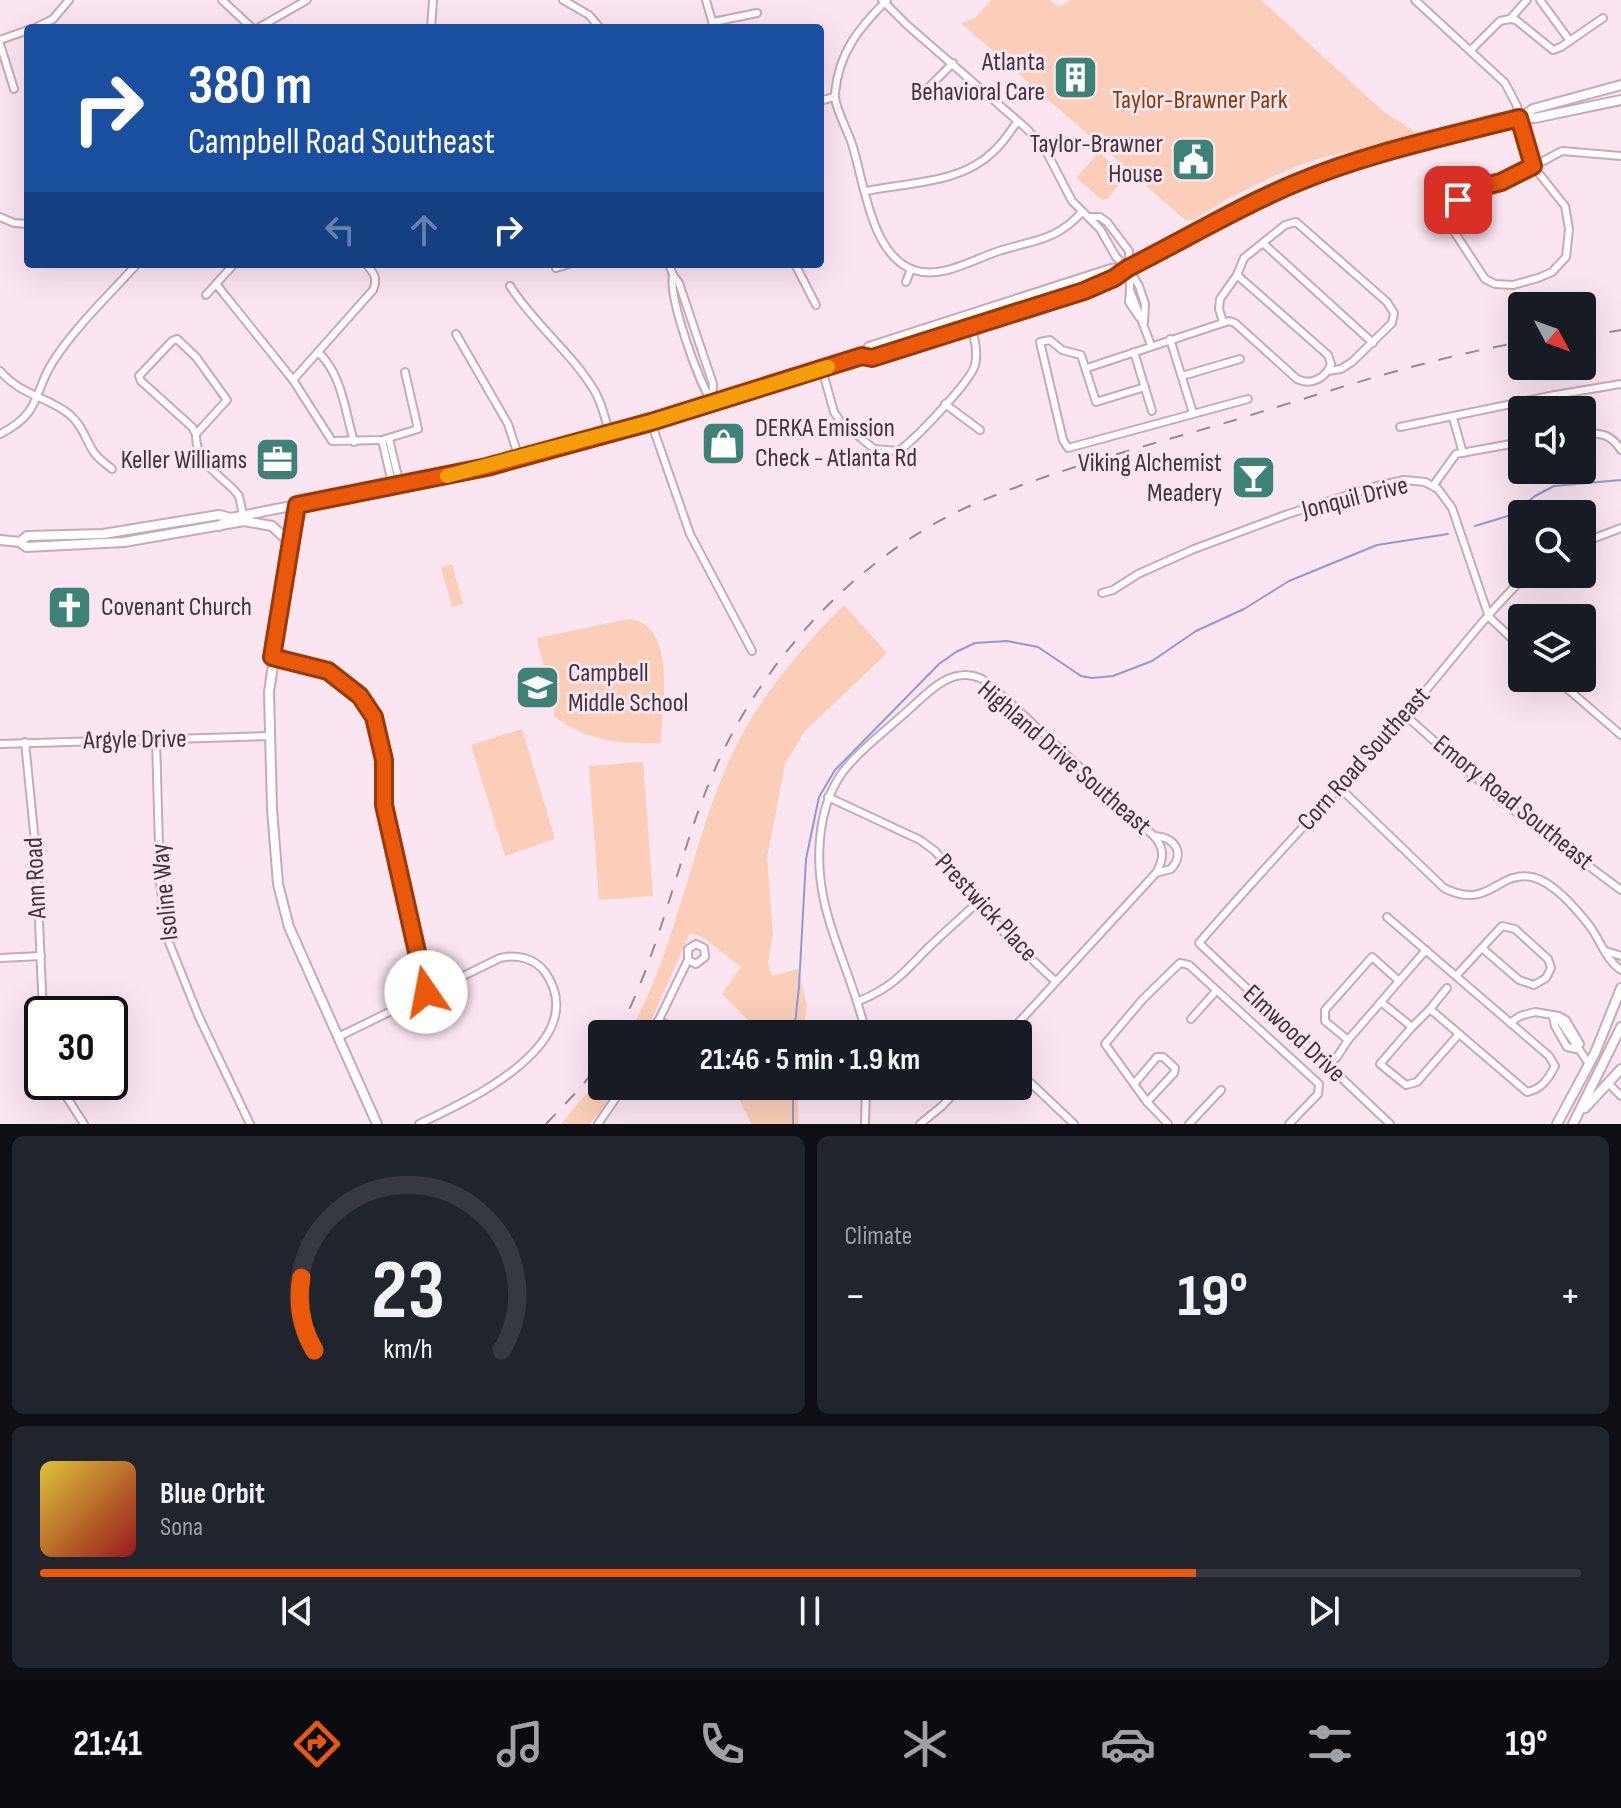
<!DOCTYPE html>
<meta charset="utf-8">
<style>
body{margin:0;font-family:"Sofia Sans Condensed",sans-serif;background:#20242c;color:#f1f3f6;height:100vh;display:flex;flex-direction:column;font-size:30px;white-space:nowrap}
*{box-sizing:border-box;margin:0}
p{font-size:26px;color:#9ea1a6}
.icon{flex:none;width:44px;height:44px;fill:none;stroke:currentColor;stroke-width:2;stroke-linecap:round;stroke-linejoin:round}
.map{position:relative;height:1124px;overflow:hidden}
.drawer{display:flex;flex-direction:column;gap:12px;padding:12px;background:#0d0f14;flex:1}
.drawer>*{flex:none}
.banner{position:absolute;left:24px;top:24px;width:800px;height:244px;border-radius:8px;box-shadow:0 8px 32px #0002;background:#1a4fa0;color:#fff;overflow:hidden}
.needle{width:52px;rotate:131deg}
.fabs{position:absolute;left:1508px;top:292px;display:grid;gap:16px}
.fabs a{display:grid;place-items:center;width:88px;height:88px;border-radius:8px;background:#171b24;box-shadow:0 8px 32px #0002;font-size:40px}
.speed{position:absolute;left:24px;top:996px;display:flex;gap:16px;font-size:40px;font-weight:700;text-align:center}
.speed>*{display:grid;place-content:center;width:104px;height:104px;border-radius:50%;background:#171b24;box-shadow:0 8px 32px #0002;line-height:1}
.speed .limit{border:4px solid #111;border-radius:12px;background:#fff;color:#111}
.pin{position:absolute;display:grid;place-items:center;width:68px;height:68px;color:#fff;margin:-34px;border-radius:16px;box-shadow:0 4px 12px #0006}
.me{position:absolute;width:88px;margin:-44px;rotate:348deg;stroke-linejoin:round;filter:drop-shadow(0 0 6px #0008)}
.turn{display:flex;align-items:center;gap:28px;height:168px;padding:0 32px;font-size:36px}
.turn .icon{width:104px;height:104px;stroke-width:2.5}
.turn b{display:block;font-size:56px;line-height:68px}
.lanes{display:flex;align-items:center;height:76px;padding:0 32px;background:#0003;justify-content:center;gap:40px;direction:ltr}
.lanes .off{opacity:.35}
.big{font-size:60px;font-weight:700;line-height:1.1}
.drawer .card{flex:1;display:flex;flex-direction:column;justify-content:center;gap:12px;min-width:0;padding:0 28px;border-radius:12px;background:#20242c}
.drawer .dial{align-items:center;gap:0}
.dial svg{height:208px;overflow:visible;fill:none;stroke:#363941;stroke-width:7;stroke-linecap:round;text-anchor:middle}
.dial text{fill:#f1f3f6;stroke:none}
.song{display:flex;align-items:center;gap:24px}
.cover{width:96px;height:96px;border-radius:12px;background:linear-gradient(135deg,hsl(50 70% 55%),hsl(0 70% 35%))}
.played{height:8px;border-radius:4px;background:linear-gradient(90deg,#ea580c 75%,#363941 75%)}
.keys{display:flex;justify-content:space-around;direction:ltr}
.heat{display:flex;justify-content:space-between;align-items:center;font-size:44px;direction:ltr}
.drawer .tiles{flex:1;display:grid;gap:12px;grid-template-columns:1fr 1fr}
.card:last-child{grid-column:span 2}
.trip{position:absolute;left:588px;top:1020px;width:444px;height:80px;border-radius:8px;background:#171b24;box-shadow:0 8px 32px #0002;font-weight:700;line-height:80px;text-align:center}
.tabs{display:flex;height:128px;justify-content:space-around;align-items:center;background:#090b0e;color:#9ea1a6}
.tabs .icon{width:56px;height:56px}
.tabs .on{color:#ea580c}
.tabs b{font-size:36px;color:#f1f3f6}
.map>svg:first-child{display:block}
.green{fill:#faceb8}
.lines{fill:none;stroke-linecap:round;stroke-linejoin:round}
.stream{stroke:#9198d6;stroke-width:2}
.street-casing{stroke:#caa8bb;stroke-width:10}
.secondary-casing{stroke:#caa8bb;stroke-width:12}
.street{stroke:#fff;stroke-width:6}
.secondary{stroke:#fff;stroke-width:8}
.rail{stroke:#998791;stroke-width:2;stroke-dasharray:14 14;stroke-linecap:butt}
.route-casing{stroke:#983908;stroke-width:20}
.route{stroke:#ea580c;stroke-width:14}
.slow{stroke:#f59e0b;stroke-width:14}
.labels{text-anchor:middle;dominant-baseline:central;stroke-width:6;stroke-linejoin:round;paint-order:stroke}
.poi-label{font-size:26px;fill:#41333b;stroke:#fbe5f1;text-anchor:end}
.park-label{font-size:26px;fill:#893c02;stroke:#fbe5f1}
.street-label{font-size:26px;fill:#41333b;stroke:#fbe5f1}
</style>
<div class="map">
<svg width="1621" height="1124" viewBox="0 0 1621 1124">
<rect width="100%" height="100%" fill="#fbe5f1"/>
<g class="green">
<path d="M 991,0 L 1049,0 L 1059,7 L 1071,0 L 1261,0 L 1384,112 L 1417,133 C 1389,141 1361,149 1333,155 C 1297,163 1261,182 1229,198 C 1215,205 1200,220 1185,220 L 961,23 L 975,18 Z"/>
<polygon points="1097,154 1101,154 1123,174 1124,179 1107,199 1102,200 1078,179 1077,177"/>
<polygon points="452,564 463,604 452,607 441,567"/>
<path d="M 844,605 L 887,653 L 804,732 L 785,764 L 767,858 L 773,934 L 768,964 L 772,976 L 798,969 L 807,1005 L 803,1034 L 752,1034 L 751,1023 L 722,994 L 741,967 L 704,938 L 690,933 L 645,1034 L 628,1034 C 676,953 690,848 729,761 C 755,702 799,650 844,605 Z"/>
<path d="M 628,619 C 678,623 662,709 661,743 C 622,745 588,741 555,717 L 537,638 Z"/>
<polygon points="522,729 555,839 505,856 471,745"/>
<polygon points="643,762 653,896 599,900 589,766"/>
<polygon points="602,1075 602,1086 617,1086 604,1108 589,1124 561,1124"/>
<polygon points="744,1086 797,1086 799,1124 751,1124 740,1101"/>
</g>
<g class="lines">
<g class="stream">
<polyline points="1475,526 1511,515 1535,496 1554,486 1621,480"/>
<polyline points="794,1034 799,986 806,859 819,797 835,770 939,664 956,652 975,643 1007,641 1038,647 1081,676 1092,678 1113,676 1152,661 1196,631 1244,609 1289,581 1377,545 1448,534"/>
<polyline points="793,1124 793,1086"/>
</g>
<defs>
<g id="street">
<polyline points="222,0 252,28"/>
<polyline points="563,0 589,15 600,28"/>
<polyline points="706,0 714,28"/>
<polyline points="882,0 907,25 1027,129 1046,151 1072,201 1100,229 1116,257 1128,268 1139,286 1145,304 1144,322"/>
<path d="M 887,0 C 859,28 839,52 835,93 C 833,104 848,131 852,144 C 864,181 871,256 914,270 C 942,280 975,258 1002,250 C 1035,240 1057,240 1082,212"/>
<polyline points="1415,0 1505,83 1517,106 1528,153 1533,166 1565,206 1569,229 1566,257 1552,272 1538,278 1513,285 1495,284 1485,279 1453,230 1451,207 1470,190 1519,174 1562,151 1621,156"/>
<polyline points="1540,0 1570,41"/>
<polyline points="1510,19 1516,20 1553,50 1561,47 1603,18"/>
<polyline points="713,22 757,13"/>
<polyline points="35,28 53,19 69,0"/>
<polyline points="258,28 307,0"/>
<polyline points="431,28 433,0"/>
<polyline points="0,40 28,30"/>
<polyline points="0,44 14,89"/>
<polyline points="1472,49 1500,21 1510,19 1527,0"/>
<polyline points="929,87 953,63"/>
<polyline points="820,101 834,97"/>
<path d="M 866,191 C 909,182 961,184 994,151 C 1003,143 1010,132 1017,122"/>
<polyline points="0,217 14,223 28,224"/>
<polyline points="1090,217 1100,217 1107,222 1129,251 1130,290 1151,345"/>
<polyline points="1264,244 1373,343"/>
<polyline points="669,264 673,275 679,283 713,384 712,402"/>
<polyline points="795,264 816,305"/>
<polyline points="556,268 569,264"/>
<path d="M 673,275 C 668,297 699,383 712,402"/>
<polyline points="906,282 911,269"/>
<polyline points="216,284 234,264"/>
<path d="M 510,286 C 534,324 571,352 594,390 C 602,403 605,418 609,432"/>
<polyline points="1130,291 1129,302 1139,317"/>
<polyline points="206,295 216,284 293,380 332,441 382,440 418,429 405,372"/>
<polyline points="1223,322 1219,309 1220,299 1237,275 1244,258 1285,225 1296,222 1387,302 1394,313 1392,323 1352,362 1341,369 1328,371"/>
<polyline points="456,334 508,424 519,458"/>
<polygon points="177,339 196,357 227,400 196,434 192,427 141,381 139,376 172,341"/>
<polyline points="1170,339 1193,413"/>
<path d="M 318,352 C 342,374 345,411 354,442"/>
<polyline points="1134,352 1152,411"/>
<path d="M 1087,368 L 1229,321 L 1235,323 L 1297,379 C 1311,386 1326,378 1331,364 L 1328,355 L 1237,275"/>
<path d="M 822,369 L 834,412 L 840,421 L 874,449 L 898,451 C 913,442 971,381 975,365 C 978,353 975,339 971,327"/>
<path d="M 0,371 C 22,396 46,396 69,414 C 82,425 85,438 93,451 C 97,458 105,463 112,469"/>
<polyline points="1182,376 1240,359"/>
<path d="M 293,380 L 373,290 C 378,278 374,273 366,264"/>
<polyline points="1145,387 1096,402 1081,355 1062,350 1050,340 1040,342 1063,440 1068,448 1248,399"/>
<polyline points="1555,395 1558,410"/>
<polyline points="945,404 980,430"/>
<polyline points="1515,404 1521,442"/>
<polyline points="1453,418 1463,453"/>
<polyline points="651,422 690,534 752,651"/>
<polyline points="1400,427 1555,395 1621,384"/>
<path d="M 0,434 C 44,412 32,391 56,357 C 79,323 110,294 137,264"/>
<path d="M 196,434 C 195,461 217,473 234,490 L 239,496 L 243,515"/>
<path d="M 1582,434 C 1600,432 1611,434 1621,450"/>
<polyline points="389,439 400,485"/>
<polyline points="382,440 393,487"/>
<polyline points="1433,486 1456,454 1522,442"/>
<polyline points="1582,543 1621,528"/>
<polyline points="1102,593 1113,590 1138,574 1194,549 1288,514 1377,486 1404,480 1425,482 1438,489 1452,508 1489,617 1522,648"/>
<polyline points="272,657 329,671 360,696 374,717 384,760 384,805 426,992"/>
<polyline points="1555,678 1621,735"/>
<polyline points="1405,715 1503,802 1621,890"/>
<polyline points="156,739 160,883 168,940 199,1017 250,1124"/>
<polyline points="25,742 36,852 43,1014"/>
<polyline points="0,744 269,736"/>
<path d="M 1340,788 L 1444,888 C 1489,911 1497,870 1532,877 C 1554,882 1576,909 1589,925 C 1601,941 1605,959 1621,970"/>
<polyline points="828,797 920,840 935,851 1008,937 1055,981"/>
<path d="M 1154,836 C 1174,837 1186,852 1171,869 L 1156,873"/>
<path d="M 1387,917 L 1549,1056 L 1555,1066 C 1548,1079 1542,1089 1527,1092 L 1430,1009 L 1447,988"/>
<polyline points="1426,950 1399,981 1372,957 1325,1010 1325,1021 1348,1040 1381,1002 1412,1027 1430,1009"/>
<polyline points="1606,951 1621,956"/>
<polyline points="0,958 41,956"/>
<polyline points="1456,976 1502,926 1515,929 1548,959 1551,968 1546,978 1534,985 1519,980 1482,948"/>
<path d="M 859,1001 C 890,988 901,976 923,953 C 941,935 961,918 979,901"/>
<polyline points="1381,1002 1399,981"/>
<polyline points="1553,1017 1560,1021 1589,1064"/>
<polyline points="1553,1017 1555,1026 1567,1047 1576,1049"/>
<polyline points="1191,1019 1216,991"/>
<polyline points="658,1021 690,1034"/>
<polyline points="1510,1023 1520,1016 1535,1012 1559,1016 1566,1020 1580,1044"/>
<polyline points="1412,1027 1380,1064 1406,1085 1417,1082 1459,1034"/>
<polyline points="652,1034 688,960 688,949 696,944 704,948 705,957 696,964 688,960"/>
<path d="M 866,1034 C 851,965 813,913 820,839 C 822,816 827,796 840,776 C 854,754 895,723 915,704 C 932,688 954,667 980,678 C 988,682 996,692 1004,697 L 1154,836 C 1165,849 1164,859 1156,873 L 1008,1034"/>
<path d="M 338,1037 L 500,958 C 517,954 534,958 545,972 C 595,1043 466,1102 419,1124"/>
<polyline points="1328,1065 1337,1057 1348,1040"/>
<polyline points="1018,1071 1074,1124"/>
<polyline points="57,1082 84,1124"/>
<polyline points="1608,1083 1621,1096"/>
<polyline points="1134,1084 1157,1057 1163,1057 1175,1068 1174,1073 1147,1102"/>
<polyline points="598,1124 624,1086"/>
<polyline points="865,1124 866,1086"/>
<polyline points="920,1124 941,1107 961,1086"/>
<polyline points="1168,1124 1147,1102 1105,1044 1143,999 1180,963 1189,965 1319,1084 1318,1094 1289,1124"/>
<polyline points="1189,1124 1221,1090"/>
<path d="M 1390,1124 L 1199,943 C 1265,866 1336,793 1403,717 C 1445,670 1482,617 1528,574"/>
</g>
<g id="secondary">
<polyline points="1520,118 1533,109 1621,85"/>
<polyline points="862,356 869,347 1111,269 1127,268"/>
<polyline points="297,505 269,692 272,809 278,884 289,927 377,1124"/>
<path d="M 219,526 L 231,518 L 487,467 L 651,422 L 862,356 L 872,358 L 1084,291 L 1114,278 L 1128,268 C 1184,240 1238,207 1296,183 C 1368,153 1444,137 1519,118 L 1535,118 L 1621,100"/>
<polyline points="0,540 20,542 26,547 124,542 244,521 272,526 287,540 288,549"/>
<polyline points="20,542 27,536 103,534 219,515 231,518"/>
<polyline points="1585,1108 1621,1069"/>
<polyline points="1557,1124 1595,1053 1621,988"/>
<polyline points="1573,1124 1621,1027"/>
</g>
</defs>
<use href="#street" class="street-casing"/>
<use href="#secondary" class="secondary-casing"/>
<use href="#street" class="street"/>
<use href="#secondary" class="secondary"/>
<g class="rail">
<polyline points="1582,337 1621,330"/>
<path d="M 617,1034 C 670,935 682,820 738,723 C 793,627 878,544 981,501 C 1063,467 1150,445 1235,420 C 1330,391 1424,359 1522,342"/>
<polyline points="546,1124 583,1085 602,1058"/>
</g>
</g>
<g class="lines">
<defs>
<path id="route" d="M 426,992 L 384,805 L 384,760 L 374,717 L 360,696 L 328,671 L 272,657 L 297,505 L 487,467 L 651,422 L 862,356 L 872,358 L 1084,291 L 1114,278 L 1128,268 C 1184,240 1238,207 1296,183 C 1368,153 1444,137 1519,118 L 1533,166 L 1501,182 L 1470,190 L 1458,200"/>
</defs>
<use href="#route" class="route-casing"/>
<use href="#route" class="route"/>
<polyline class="slow" points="447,476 651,422 828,367"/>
</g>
<defs>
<symbol id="building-square" viewBox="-11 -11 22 22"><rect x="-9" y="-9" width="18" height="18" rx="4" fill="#3e8277" stroke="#fbe5f1"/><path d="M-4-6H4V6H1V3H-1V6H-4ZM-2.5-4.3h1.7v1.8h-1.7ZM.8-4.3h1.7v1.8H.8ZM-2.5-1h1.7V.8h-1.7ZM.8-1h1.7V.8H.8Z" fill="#fff"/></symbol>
<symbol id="civic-square" viewBox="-11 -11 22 22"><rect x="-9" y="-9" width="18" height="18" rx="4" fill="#3e8277" stroke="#fbe5f1"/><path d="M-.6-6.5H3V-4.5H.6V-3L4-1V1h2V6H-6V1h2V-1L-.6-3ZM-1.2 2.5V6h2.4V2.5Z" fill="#fff"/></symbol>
<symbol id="shop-square" viewBox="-11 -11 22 22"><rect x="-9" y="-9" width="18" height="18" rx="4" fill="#3e8277" stroke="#fbe5f1"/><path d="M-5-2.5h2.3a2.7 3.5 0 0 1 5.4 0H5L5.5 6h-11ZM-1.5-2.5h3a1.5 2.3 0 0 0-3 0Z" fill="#fff"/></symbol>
<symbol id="office-square" viewBox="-11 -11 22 22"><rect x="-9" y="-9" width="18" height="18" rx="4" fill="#3e8277" stroke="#fbe5f1"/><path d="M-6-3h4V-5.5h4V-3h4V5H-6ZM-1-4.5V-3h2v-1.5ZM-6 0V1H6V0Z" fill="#fff"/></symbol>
<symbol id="bar-square" viewBox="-11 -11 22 22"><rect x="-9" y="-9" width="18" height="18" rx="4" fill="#3e8277" stroke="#fbe5f1"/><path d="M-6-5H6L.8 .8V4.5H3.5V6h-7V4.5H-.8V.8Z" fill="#fff"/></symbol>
<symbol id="church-square" viewBox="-11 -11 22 22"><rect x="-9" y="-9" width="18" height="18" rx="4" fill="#3e8277" stroke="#fbe5f1"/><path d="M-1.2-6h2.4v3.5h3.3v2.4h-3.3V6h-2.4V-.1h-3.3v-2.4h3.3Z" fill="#fff"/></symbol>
<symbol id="school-square" viewBox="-11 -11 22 22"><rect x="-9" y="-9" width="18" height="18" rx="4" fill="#3e8277" stroke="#fbe5f1"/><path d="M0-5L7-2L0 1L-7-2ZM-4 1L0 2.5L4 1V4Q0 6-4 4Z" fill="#fff"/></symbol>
</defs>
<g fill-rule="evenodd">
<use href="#building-square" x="1050" y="52" width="51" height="51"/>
<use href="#civic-square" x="1168" y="134" width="51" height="51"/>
<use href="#shop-square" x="698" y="418" width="51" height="51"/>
<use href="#office-square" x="252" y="434" width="51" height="51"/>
<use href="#bar-square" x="1228" y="452" width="51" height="51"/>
<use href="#church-square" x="44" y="582" width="51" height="51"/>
<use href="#school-square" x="512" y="662" width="51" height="51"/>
</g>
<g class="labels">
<g class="poi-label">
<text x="1045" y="62">Atlanta<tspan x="1045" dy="30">Behavioral Care</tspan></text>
<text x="1163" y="144">Taylor-Brawner<tspan x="1163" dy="30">House</tspan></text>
<text x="755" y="428" text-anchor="start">DERKA Emission<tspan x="755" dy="30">Check - Atlanta Rd</tspan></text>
<text x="247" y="460">Keller Williams</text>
<text x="1222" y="463">Viking Alchemist<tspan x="1222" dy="30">Meadery</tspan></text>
<text x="101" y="607" text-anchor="start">Covenant Church</text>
<text x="568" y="673" text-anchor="start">Campbell<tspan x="568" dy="30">Middle School</tspan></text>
</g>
<g class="park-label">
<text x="1200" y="100">Taylor-Brawner Park</text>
</g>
<g class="street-label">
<text transform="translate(1355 498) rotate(-14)">Jonquil Drive</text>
<text transform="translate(135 740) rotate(-1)">Argyle Drive</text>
<text transform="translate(1064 758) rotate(41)">Highland Drive Southeast</text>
<text transform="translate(1364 759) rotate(-48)">Corn Road Southeast</text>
<text transform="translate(1513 803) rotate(39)">Emory Road Southeast</text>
<text transform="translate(36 878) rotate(-93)">Ann Road</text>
<text transform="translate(165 892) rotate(-96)">Isoline Way</text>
<text transform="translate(986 908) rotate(47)">Prestwick Place</text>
<text transform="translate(1294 1034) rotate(43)">Elmwood Drive</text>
</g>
</g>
</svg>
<div class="fabs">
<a><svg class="needle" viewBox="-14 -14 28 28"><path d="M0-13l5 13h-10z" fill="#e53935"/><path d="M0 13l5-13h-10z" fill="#9ea1a6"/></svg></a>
<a><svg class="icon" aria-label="sound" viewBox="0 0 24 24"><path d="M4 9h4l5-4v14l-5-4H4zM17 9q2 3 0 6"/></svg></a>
<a><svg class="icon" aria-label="search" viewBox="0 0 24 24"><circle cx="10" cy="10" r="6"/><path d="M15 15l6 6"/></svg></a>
<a><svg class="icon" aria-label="layers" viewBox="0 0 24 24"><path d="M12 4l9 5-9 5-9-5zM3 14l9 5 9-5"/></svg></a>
</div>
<div class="speed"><div class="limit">30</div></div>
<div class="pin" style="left:1458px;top:200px;background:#d93025"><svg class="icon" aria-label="arrive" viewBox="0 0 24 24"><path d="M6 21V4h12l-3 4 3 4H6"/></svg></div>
<svg class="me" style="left:426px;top:992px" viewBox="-20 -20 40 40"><circle r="19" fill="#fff"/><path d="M0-13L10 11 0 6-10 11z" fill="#ea580c"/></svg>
<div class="trip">21:46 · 5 min · 1.9 km</div>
<div class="banner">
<div class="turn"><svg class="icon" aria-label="right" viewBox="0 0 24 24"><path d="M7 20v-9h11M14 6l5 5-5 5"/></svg><div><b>380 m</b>Campbell Road Southeast</div></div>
<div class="lanes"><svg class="icon off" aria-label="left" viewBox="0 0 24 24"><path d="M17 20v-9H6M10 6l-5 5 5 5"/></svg><svg class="icon off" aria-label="ahead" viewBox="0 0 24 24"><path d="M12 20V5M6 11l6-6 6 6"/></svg><svg class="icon" aria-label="right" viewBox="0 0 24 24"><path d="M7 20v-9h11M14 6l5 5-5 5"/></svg></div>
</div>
</div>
<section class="drawer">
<div class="tiles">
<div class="card dial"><svg viewBox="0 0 100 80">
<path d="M14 69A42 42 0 1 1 86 69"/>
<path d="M14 69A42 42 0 0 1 9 41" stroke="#ea580c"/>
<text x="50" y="56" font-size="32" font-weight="700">23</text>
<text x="50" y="72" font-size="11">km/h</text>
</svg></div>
<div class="card"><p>Climate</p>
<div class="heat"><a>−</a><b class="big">19°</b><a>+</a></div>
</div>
<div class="card">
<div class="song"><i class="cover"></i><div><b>Blue Orbit</b><p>Sona</p></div></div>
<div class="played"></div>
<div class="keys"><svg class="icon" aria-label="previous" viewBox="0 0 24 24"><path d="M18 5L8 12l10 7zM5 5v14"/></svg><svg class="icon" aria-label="pause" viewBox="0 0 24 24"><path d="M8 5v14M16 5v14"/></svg><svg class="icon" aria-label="next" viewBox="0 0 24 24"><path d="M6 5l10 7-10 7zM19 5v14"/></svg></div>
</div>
</div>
</section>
<nav class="tabs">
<b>21:41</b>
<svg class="icon on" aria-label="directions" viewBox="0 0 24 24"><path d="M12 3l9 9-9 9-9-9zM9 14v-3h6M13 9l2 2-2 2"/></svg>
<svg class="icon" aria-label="music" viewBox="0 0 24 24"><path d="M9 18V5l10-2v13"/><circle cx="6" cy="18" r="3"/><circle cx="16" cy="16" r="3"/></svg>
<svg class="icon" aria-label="phone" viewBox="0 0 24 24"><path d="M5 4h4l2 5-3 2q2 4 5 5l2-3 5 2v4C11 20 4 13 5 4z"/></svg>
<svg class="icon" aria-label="climate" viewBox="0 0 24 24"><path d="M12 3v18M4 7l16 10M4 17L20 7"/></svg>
<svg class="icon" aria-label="car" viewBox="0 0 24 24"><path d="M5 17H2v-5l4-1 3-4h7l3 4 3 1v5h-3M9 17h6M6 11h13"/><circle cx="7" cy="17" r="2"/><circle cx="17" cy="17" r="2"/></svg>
<svg class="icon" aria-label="filters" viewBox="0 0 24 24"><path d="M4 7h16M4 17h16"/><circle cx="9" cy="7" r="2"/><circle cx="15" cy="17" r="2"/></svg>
<b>19°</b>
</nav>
